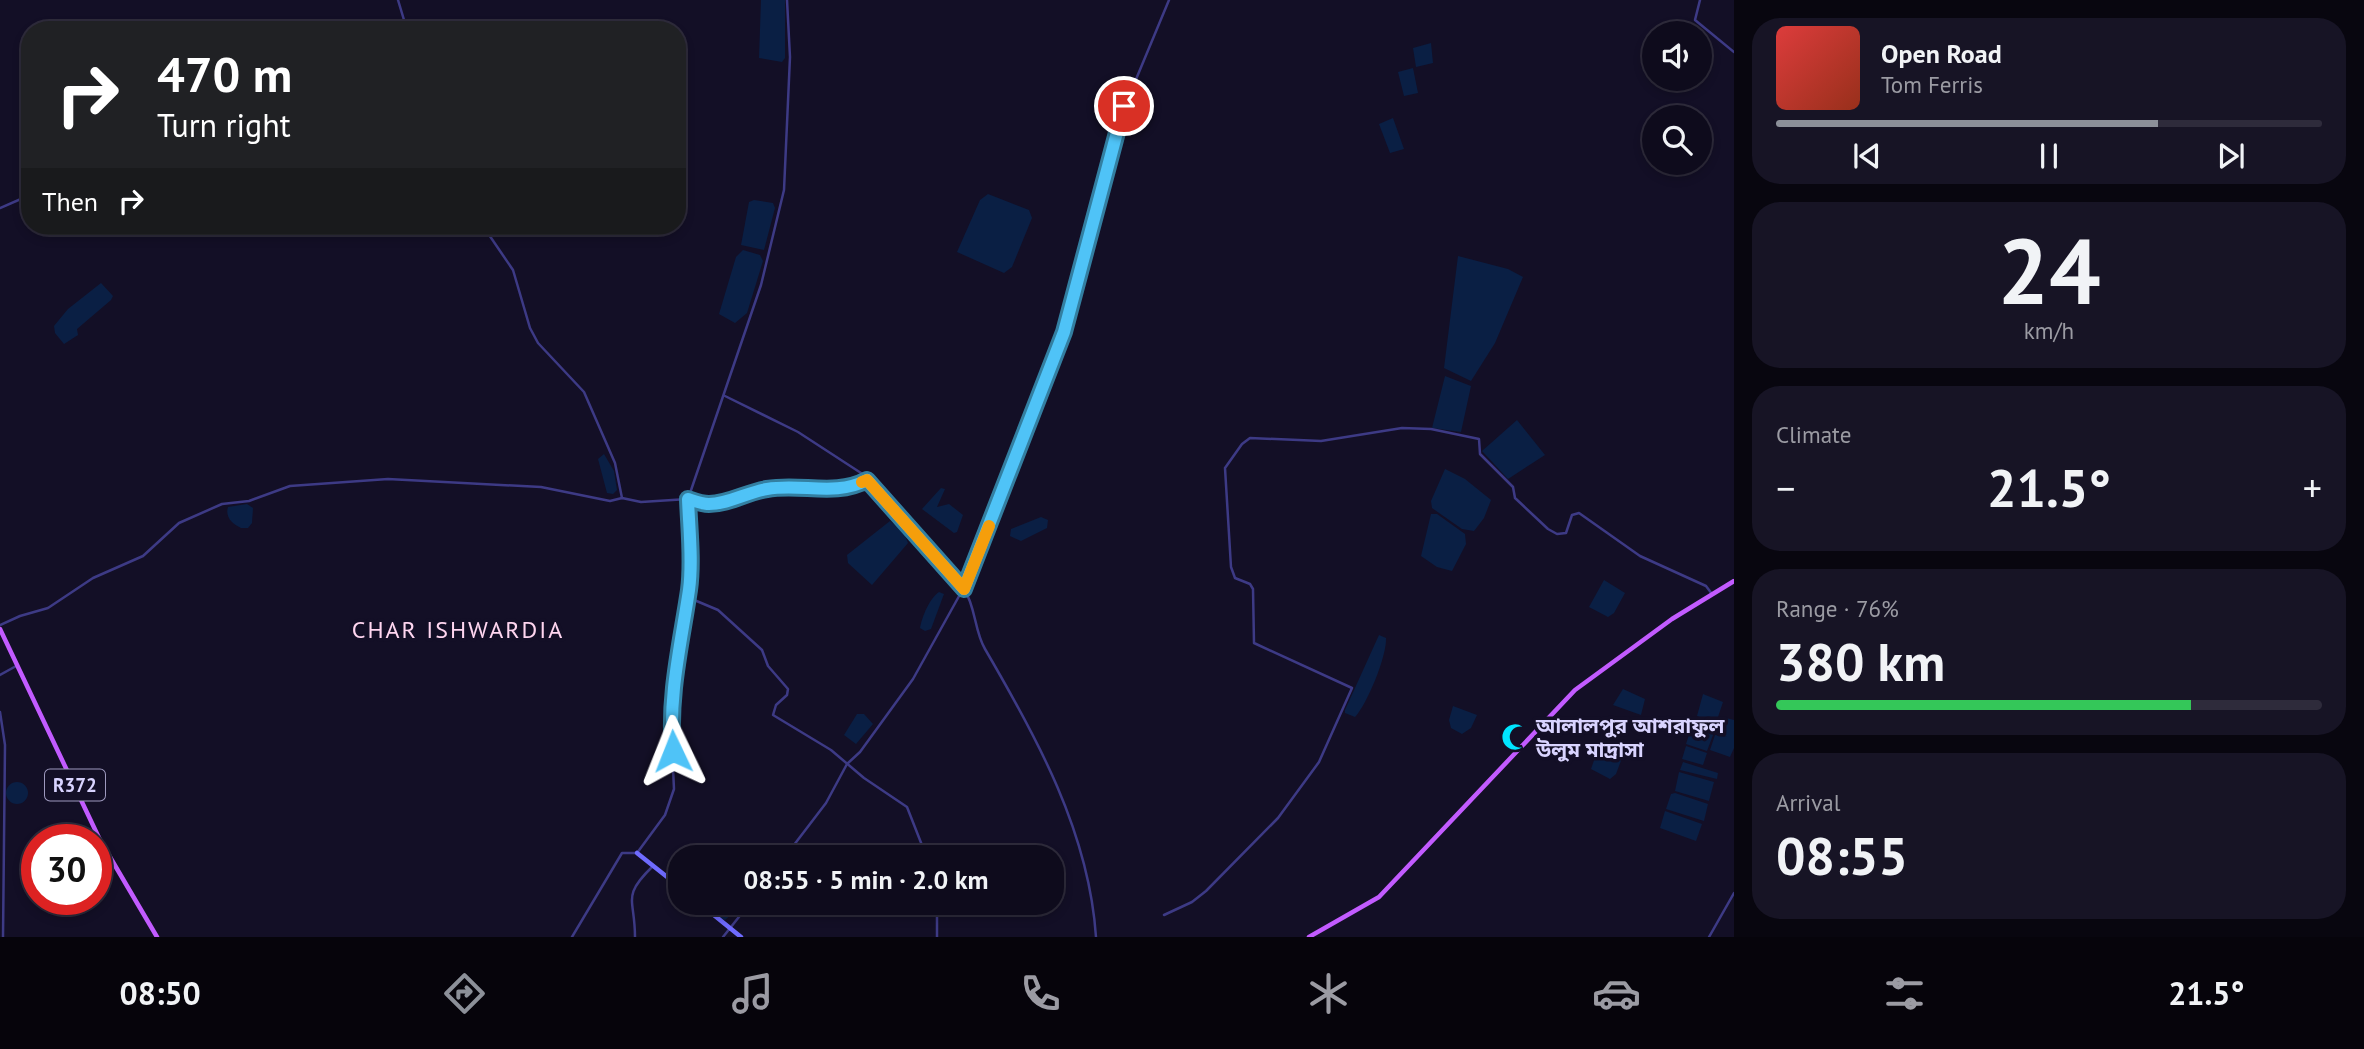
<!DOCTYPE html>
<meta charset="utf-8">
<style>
body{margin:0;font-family:"PT Sans","Noto Sans Bengali",sans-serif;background:#171425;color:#f1f3f6;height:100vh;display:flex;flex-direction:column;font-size:26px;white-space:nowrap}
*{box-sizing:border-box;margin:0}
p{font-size:23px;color:#9b9ba3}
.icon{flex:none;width:38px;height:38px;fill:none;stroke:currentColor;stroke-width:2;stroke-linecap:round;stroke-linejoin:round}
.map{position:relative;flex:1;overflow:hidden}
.side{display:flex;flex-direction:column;gap:18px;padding:18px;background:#08060f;width:630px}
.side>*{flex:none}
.hud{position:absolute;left:21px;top:21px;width:665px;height:214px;border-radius:28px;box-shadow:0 4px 10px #0003,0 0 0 2px #2e2b3b;background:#202124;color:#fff;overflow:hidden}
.controls{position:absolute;left:1642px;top:21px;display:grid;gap:14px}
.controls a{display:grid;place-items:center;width:70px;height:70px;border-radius:50%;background:#0e0b1c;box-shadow:0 4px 10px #0003,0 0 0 2px #2e2b3b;font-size:35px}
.speed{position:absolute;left:21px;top:824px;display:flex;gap:14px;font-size:35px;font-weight:700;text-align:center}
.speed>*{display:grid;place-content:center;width:91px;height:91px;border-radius:50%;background:#0e0b1c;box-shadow:0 4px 10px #0003,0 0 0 2px #2e2b3b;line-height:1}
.speed .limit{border:10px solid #d22;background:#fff;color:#111}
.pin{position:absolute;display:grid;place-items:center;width:60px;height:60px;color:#fff;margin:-30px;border:4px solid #fff;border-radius:50%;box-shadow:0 2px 7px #0007}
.me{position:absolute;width:77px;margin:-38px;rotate:358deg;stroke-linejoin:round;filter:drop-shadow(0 0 5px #0008)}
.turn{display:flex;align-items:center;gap:24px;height:147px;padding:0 21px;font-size:32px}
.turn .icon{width:91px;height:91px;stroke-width:2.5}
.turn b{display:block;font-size:49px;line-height:60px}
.then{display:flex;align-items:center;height:66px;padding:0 21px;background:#0003;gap:14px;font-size:26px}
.big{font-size:52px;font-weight:600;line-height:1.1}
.side .widget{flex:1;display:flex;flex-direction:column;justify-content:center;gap:10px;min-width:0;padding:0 24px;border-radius:28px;background:#171425}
.side .dial{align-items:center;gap:0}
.dial b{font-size:91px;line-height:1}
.song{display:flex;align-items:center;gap:21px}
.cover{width:84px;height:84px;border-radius:10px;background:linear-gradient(135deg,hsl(0 70% 55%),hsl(10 70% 35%))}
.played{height:7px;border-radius:4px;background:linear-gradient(90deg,#8c9099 70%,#2e2b3b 70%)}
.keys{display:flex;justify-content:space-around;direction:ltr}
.heat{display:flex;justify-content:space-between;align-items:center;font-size:38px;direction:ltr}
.charge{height:10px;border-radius:5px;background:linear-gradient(90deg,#34c759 76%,#2e2b3b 0)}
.trip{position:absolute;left:668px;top:845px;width:396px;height:70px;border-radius:28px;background:#0e0b1c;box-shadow:0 4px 10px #0003,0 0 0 2px #2e2b3b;font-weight:600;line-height:70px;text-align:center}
.tabs{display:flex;height:112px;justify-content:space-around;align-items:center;background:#06040b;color:#9b9ba3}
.tabs .icon{width:49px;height:49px}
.tabs .current{color:#8c9099}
.tabs b{font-size:32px;color:#f1f3f6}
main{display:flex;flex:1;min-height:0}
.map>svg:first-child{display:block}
.water{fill:#0a1f44}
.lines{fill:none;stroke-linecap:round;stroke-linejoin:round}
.street{stroke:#3d3a85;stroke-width:2.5}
.secondary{stroke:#6f6bff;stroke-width:4.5}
.primary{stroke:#c25bff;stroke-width:4.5}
.route-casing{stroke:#337fa1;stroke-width:18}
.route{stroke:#4fc3f7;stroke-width:12}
.slow{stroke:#f59e0b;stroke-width:12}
.labels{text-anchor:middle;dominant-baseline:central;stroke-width:7;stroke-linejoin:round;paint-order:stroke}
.shield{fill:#130f26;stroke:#9e99be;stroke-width:2}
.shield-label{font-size:19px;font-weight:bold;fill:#d9d4ff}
.poi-label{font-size:21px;font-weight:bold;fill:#d9d4ff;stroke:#130f26;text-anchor:start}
.quarter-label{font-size:24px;letter-spacing:2px;fill:#ffd6f0;stroke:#130f26}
</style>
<main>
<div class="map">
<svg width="1734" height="937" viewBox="0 0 1734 937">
<rect width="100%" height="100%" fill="#130f26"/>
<g class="water">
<polygon points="761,0 785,0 785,58 782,62 759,58"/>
<polygon points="1431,43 1433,63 1416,67 1413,48"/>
<polygon points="1413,68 1418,93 1404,96 1398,72"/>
<polygon points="1393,118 1404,149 1390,153 1379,124"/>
<polygon points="988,194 1029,210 1032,218 1012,267 1004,273 957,252 980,200"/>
<polygon points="754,200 773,203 775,208 764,250 741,245 749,202"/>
<polygon points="743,250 760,255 763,261 747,313 735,323 719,314 736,257"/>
<polygon points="1458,256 1508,269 1523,277 1495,343 1471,381 1444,368"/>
<polygon points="101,283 113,296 111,300 77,329 78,335 64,344 55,333 54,326 68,309"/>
<polygon points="1445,376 1471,386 1461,432 1432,428"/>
<polygon points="1517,420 1545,455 1508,479 1482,451"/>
<polygon points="604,454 614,471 617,490 613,494 607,493 598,459"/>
<polygon points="1445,469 1465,479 1491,500 1484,518 1474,531 1462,529 1432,508 1431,501"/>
<polygon points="941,488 945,489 937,507 949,504 963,515 957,532 954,533 922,509"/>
<path d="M 247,504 L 253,508 L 252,523 L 248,528 L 241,528 C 232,524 225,517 228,507 Z"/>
<polygon points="1431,514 1437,514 1465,534 1466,544 1452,571 1437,567 1421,556"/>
<polygon points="1041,517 1048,520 1047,528 1021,541 1010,536 1011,529"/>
<polygon points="890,521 904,533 908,543 872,585 848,563 847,555"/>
<polygon points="1604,580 1625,593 1614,613 1608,617 1589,607"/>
<path d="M 939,592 L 944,594 L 931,629 L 925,631 L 920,628 C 922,616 930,598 939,592 Z"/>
<path d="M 1379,635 L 1386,638 C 1387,656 1367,704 1355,717 L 1345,713 L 1345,710 Z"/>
<polygon points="1623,689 1645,699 1641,715 1613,705"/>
<polygon points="1703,694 1723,702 1716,723 1697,716"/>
<polygon points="1453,706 1477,715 1471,728 1462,734 1451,728 1449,720"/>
<polygon points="857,714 864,714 873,724 856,744 844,735"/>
<polygon points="1722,717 1734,720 1734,748 1730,757 1710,750 1715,735 1727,737 1716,733"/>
<polygon points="1694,719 1716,727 1707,751 1686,744"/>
<polygon points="1599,746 1622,758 1616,774 1610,779 1591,769"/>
<polygon points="1686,746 1707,753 1703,765 1682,759"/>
<polygon points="1683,762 1718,773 1717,779 1680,770"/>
<polygon points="1679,772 1714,782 1709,801 1675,791"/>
<circle cx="17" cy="793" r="11"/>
<polygon points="1675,793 1708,804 1704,821 1666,809 1671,794"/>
<polygon points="1665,811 1702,824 1696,841 1660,828"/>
<polygon points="707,903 744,903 725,920 716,916"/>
</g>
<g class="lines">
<g class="street">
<polyline points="398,0 407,30"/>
<polyline points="1700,0 1695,20 1734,52"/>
<polyline points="0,208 30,195"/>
<polyline points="483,226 513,270 530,328 538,343 584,392 615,463 622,498"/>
<path d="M 725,396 L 798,432 L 861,473 L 964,589 C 976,607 974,630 985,649 C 1037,738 1089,832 1096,937"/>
<polyline points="687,597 718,610 762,650 768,666 788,689 787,695 776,705 773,715 831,750 864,778 907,807 927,858"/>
<polyline points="0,625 20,616 48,608 93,578 143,556 179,523 222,504 249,501 290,486 388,479 541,487 610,501 622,498 641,502 688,499 707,504 790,486 839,490 867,480"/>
<polyline points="0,675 18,665"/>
<polyline points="0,712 5,745 3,937"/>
<polyline points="784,858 826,803 847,764 860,752 913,679 968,580 1007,471 1058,351 1077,295 1117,125 1169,0"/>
<polyline points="937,903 937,937"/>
<polyline points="1164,915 1192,902 1206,891 1278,818 1319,762 1352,688 1254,643 1253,589 1250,584 1235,578 1231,567 1225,468 1242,444 1250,438 1321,441 1402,428 1431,429 1479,439 1480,454 1513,487 1515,498 1548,529 1557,534 1566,533 1572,515 1579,513 1640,556 1706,586 1712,594"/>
<polyline points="572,937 622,853 637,853 665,815 674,789 671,726 674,675 689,589 688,499 761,285 784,190 790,57 787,0"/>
<path d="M 635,937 C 635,898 621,897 653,866"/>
<polyline points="723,937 750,903"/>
<polyline points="1709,937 1734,893"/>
</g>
<g class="secondary">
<polyline points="637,853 681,888"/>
<polyline points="699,903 741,937"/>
</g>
<g class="primary">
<polyline points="0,629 100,840 157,937"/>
<polyline points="1309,937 1379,897 1575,690 1672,619 1734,581"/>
</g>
</g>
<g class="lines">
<defs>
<path id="route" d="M 673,751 C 668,696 681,644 689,590 C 693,561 689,528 688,499 C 694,501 702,504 709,504 C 729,504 747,492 767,489 C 802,483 835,497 867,480 L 964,589 L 1064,332 L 1124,106"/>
</defs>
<use href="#route" class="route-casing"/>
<use href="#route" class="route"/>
<polyline class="slow" points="862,482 867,480 964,589 989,526"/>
</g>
<defs>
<symbol id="mosque-bare" viewBox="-9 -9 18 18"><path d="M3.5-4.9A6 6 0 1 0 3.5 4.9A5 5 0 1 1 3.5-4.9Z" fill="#00e5ff" stroke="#130f26" stroke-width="2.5" paint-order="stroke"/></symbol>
</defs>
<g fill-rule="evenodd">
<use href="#mosque-bare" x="1496" y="718" width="38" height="38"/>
</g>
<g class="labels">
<rect class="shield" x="45" y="769.5" width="60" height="31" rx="5"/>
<g class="shield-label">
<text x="75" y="785">R372</text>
</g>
<g class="poi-label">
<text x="1536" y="725">আলালপুর আশরাফুল<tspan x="1536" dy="24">উলুম মাদ্রাসা</tspan></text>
</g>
<g class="quarter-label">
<text x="458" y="629">CHAR ISHWARDIA</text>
</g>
</g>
</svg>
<div class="controls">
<a><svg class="icon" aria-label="sound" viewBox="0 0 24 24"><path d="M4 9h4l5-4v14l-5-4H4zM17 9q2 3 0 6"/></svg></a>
<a><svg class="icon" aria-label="search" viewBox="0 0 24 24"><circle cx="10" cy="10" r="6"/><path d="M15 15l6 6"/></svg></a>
</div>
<div class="speed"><div class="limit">30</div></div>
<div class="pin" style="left:1124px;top:106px;background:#d93025"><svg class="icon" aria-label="arrive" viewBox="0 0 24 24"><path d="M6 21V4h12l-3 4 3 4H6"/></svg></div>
<svg class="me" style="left:673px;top:751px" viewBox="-20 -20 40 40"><path d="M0-17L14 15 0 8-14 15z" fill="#4fc3f7" stroke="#fff" stroke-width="4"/></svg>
<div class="trip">08:55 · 5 min · 2.0 km</div>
<div class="hud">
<div class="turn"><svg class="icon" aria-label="right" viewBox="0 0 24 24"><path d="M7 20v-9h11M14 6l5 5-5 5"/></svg><div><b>470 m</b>Turn right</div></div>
<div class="then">Then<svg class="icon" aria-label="right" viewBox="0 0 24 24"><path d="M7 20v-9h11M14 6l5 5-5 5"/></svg></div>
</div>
</div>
<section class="side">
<div class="widget">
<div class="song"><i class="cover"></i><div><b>Open Road</b><p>Tom Ferris</p></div></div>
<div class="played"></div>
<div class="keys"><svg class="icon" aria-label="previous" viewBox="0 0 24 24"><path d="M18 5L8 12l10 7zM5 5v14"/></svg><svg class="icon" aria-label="pause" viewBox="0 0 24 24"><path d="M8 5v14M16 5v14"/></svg><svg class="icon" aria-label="next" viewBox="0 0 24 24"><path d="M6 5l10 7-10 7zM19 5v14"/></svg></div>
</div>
<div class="widget dial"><b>24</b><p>km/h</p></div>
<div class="widget"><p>Climate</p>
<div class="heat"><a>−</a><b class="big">21.5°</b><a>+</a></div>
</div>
<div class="widget"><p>Range · 76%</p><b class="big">380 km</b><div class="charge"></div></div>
<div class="widget"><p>Arrival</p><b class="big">08:55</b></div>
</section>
</main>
<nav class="tabs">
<b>08:50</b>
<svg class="icon current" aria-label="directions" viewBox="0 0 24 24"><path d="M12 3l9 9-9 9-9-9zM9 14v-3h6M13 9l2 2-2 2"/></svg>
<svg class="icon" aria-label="music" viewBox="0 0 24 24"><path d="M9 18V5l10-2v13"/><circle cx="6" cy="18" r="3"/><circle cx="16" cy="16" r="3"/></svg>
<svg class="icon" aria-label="phone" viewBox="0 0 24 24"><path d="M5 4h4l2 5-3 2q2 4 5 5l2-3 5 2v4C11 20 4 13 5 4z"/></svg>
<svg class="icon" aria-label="climate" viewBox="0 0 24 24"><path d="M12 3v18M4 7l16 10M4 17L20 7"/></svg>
<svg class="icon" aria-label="car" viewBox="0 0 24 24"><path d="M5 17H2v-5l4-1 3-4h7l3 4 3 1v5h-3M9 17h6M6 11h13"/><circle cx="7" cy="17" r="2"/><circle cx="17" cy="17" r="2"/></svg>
<svg class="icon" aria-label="filters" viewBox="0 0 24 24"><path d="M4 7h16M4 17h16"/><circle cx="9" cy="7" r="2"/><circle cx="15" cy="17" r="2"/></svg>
<b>21.5°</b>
</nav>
